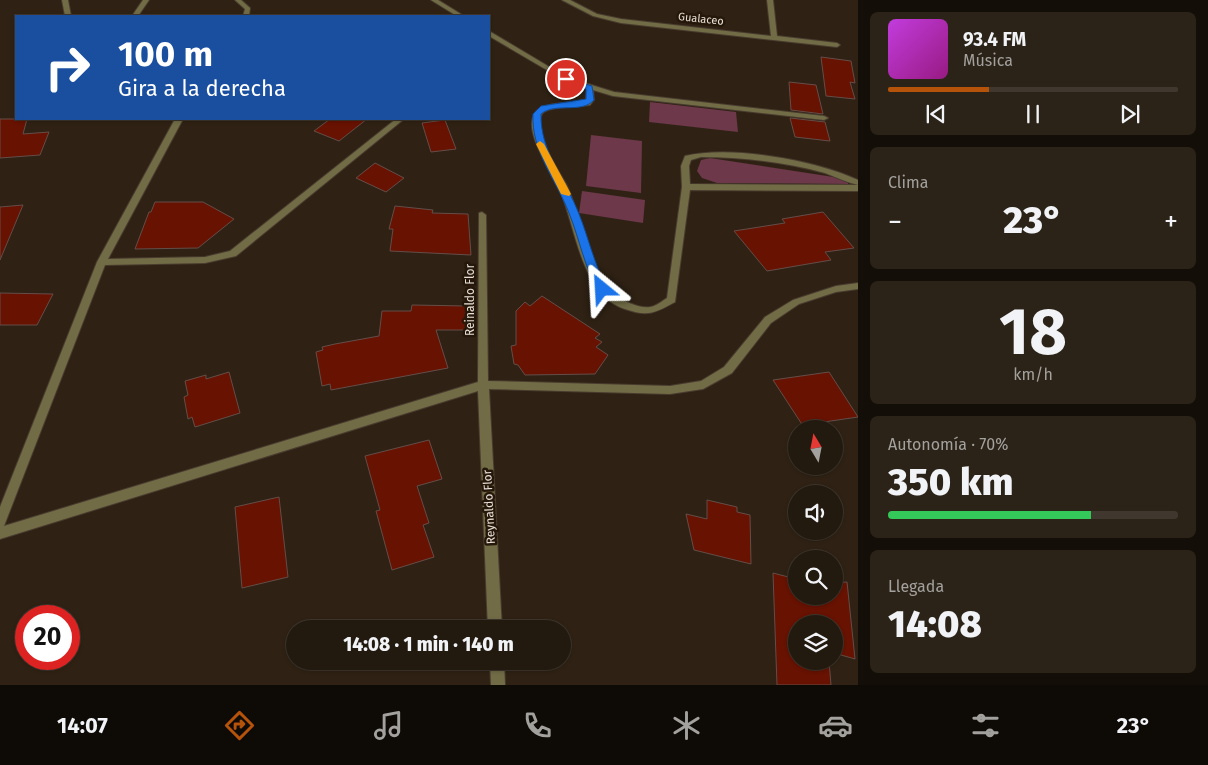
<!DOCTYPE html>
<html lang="es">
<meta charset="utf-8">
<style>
body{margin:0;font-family:"Fira Sans",sans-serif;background:#2b2318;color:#f1f3f6;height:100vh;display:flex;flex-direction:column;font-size:19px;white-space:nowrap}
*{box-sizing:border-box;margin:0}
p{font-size:16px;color:#a3a19e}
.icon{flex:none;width:28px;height:28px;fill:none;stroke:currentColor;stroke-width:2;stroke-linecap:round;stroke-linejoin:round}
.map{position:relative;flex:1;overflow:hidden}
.sheet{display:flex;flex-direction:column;gap:12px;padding:12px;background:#130e08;width:350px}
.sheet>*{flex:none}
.hud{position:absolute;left:15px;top:15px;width:475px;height:105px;border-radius:0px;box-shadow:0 1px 4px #0004,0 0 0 1px #40382f;background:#1a4fa0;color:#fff;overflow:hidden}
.needle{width:32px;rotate:350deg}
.tools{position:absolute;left:788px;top:420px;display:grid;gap:10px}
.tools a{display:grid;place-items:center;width:55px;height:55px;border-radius:50%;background:#231a0f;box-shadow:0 1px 4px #0004,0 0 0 1px #40382f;font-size:25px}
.speed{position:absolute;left:15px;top:605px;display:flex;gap:10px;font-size:25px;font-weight:700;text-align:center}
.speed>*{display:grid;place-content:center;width:65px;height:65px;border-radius:50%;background:#231a0f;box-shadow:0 1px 4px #0004,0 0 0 1px #40382f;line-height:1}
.speed .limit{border:8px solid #d22;background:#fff;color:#111}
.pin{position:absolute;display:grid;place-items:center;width:42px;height:42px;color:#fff;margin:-21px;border:2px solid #fff;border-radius:50%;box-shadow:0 1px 5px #0007}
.me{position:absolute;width:55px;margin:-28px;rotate:333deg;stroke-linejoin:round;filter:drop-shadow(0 0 4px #0008)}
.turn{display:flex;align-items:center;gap:18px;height:105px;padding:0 20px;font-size:22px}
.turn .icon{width:65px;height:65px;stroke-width:2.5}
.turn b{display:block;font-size:35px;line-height:42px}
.big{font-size:38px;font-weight:800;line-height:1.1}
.sheet .card{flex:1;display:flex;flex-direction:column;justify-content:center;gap:8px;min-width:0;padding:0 18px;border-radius:8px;background:#2b2318}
.sheet .dial{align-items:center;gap:0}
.dial b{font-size:65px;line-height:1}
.song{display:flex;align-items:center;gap:15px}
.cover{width:60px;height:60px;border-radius:8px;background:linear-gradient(135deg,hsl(290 70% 55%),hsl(310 70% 35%))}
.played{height:5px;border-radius:2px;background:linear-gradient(90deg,#b45309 35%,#40382f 35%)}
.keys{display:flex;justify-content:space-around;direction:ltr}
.heat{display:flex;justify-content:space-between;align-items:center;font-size:28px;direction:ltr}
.charge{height:8px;border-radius:4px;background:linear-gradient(90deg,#34c759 70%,#40382f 0)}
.trip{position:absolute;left:286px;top:620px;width:285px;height:50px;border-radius:25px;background:#231a0f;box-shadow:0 1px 4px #0004,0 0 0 1px #40382f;font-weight:800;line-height:50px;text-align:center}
.tab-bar{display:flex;height:80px;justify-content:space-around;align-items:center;background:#0e0a06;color:#a3a19e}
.tab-bar .icon{width:35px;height:35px}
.tab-bar .selected{color:#b45309}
.tab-bar b{font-size:22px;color:#f1f3f6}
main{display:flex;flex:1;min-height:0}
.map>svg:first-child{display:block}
.green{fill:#6c384a}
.building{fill:#681201;stroke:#644d48}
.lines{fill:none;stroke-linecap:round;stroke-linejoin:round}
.service-casing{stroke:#493c2f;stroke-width:2}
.minor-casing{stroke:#493c2f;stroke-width:2}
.service{fill:#716c46;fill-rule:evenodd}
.minor{fill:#716c46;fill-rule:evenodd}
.route{fill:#1a73e8;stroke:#114b97}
.slow{fill:#f59e0b}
.labels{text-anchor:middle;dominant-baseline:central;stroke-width:5;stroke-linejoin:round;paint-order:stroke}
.far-street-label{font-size:11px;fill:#e7ded5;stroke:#25180a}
.street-label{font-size:12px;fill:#e7ded5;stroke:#25180a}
</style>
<main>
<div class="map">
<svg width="858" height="685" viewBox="0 0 858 685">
<rect width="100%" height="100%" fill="#2f2214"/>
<g class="green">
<polygon points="650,102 736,112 738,132 649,122"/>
<polygon points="591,135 642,141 641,193 586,186"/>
<polygon points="710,158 840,178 848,181 848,184 717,183 702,178 697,171 701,160"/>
<polygon points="582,191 645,200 643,223 579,213"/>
</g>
<g class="building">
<polygon points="821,57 851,61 855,83 850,82 855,99 826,96"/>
<polygon points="789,82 816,85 823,114 791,110"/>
<polygon points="790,118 825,122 830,141 795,137"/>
<polygon points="0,119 27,119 23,134 49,132 40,155 0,158"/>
<polygon points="330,119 367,119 339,141 314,131"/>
<polygon points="445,120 456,149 431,152 422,123"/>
<polygon points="375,163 404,178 386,192 356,178"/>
<polygon points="155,202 203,202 234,219 198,248 135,249 149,212 151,212"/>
<polygon points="23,205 0,260 0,207"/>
<polygon points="395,206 433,210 432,213 468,214 471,255 390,251 393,229 389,229"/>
<polygon points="823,212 854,248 825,252 831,260 767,271 734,231 785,223 782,219"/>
<polygon points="0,293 53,294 37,325 0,325"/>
<polygon points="542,296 600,334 595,338 602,342 596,347 608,355 595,374 525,375 518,365 514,364 511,346 516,345 516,311 525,302 530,306"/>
<polygon points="412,305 466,306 466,330 436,330 448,368 331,390 330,384 322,386 316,352 323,350 322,347 335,344 379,336 382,311 411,311"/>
<polygon points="229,372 240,413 195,427 192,417 188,419 184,397 188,395 185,381 206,375 206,379"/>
<polygon points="829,372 858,417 824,422 828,429 805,429 773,380"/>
<polygon points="429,440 442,479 417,486 429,523 423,525 434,557 392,570 376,511 380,510 365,456"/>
<polygon points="279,497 288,577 242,588 235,507"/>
<polygon points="707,500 737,507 737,512 750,515 751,564 694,550 686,514 707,519"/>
<polygon points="773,573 796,579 796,596 834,596 834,583 847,582 855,659 834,653 834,624 796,624 796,661 829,661 831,685 777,685"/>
</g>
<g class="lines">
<defs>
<path id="service" d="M 566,77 L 614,92 L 824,116 L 828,118 L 824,120 L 613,96 L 593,90 L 594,100 L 590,105 C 579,107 547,106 542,114 C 531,131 558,169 566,184 C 585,221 586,290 632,304 C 637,306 644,308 650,307 C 657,306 662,301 667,298 L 682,187 L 681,166 L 685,156 C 731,145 815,160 858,180 L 858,191 L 690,190 L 675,302 C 655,313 648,317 625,309 C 581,295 576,228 560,190 C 553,172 522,132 535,113 C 542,102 572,103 585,101 L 586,100 L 587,88 L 564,80 L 564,78 ZM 701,157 C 742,157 785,162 825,173 C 836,177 846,182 858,185 L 690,184 L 689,166 L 691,160 Z"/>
<g id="minor">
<polygon points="62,0 68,0 71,16 65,16"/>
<polygon points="143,0 149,0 138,16 132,16"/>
<polygon points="235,0 241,0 250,8 249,16 243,16 245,9"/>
<polygon points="431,0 438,0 464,16 457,16"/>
<polygon points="562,0 570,0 597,14 621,19 771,36 767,0 773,0 777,36 837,43 840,45 837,47 621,23 593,16"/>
<polygon points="489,31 568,78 569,79 564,80 489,36"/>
<polygon points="175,119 183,119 108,259 205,257 230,251 396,119 404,119 236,256 205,263 105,265 4,526 478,382 479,213 482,212 486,215 488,381 670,386 701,381 724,367 765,317 793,300 836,286 858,283 858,289 836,292 799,304 771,323 732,373 703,389 670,394 489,389 502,629 488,629 478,391 0,539 0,507 97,262"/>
<polygon points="490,661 504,661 505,685 491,685"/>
</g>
</defs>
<use href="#service" class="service-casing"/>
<use href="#minor" class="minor-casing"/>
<use href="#service" class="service"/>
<use href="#minor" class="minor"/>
</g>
<path class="route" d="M 563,77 L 592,86 L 594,100 C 582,114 555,102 541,114 C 540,152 566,180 579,214 C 589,239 594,265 608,289 L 602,293 L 599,292 C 584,267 580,240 569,213 C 556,179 531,151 533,114 L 541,106 L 586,99 L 586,89 L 563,81 Z"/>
<polygon class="slow" points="540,141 544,144 571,194 569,196 561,194 536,144"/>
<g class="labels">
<g class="far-street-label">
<text transform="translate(701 19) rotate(6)">Gualaceo</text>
</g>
<g class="street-label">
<text transform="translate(470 300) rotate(-90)">Reinaldo Flor</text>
<text transform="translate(489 507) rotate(-93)">Reynaldo Flor</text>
</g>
</g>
</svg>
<div class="tools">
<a><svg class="needle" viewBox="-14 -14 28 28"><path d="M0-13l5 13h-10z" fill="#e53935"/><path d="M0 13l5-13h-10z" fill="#a3a19e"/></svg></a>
<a><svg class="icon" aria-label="sound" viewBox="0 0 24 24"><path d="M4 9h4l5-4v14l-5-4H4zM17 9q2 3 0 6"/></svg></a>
<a><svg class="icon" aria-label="search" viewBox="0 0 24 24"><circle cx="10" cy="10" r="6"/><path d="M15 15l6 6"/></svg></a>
<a><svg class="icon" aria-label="layers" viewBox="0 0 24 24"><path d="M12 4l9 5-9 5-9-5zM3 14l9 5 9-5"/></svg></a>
</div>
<div class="speed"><div class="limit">20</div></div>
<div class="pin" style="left:566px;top:79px;background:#d93025"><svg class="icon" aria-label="arrive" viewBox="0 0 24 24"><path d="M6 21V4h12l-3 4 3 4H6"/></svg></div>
<svg class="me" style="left:602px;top:289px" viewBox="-20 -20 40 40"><path d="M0-17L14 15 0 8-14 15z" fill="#1a73e8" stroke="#fff" stroke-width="4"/></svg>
<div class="trip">14:08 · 1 min · 140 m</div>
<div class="hud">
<div class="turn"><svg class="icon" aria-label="right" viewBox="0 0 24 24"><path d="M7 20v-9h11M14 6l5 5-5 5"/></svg><div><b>100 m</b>Gira a la derecha</div></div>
</div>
</div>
<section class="sheet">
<div class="card">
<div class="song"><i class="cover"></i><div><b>93.4 FM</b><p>Música</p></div></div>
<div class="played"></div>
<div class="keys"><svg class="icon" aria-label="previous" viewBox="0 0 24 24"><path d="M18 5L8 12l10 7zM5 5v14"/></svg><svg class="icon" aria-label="pause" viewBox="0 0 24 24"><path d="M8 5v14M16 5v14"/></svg><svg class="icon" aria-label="next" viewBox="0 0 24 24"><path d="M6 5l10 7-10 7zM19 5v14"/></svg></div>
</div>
<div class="card"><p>Clima</p>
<div class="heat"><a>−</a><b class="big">23°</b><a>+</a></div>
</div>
<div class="card dial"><b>18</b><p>km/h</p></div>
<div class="card"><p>Autonomía · 70%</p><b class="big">350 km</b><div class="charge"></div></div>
<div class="card"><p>Llegada</p><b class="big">14:08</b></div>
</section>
</main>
<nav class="tab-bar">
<b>14:07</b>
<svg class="icon selected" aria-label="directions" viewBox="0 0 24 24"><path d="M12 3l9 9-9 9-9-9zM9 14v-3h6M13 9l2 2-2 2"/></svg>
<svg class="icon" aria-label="music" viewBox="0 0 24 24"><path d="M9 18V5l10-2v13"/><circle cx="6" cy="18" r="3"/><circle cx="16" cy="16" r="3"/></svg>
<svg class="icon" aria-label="phone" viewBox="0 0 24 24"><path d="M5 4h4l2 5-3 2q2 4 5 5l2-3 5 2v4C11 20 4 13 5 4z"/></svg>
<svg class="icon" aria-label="climate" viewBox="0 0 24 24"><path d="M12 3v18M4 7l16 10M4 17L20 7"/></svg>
<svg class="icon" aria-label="car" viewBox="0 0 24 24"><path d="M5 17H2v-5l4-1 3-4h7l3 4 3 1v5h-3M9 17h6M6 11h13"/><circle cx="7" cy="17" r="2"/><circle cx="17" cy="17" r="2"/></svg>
<svg class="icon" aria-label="filters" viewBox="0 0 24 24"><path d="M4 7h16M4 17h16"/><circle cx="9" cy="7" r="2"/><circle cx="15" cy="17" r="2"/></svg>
<b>23°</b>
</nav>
